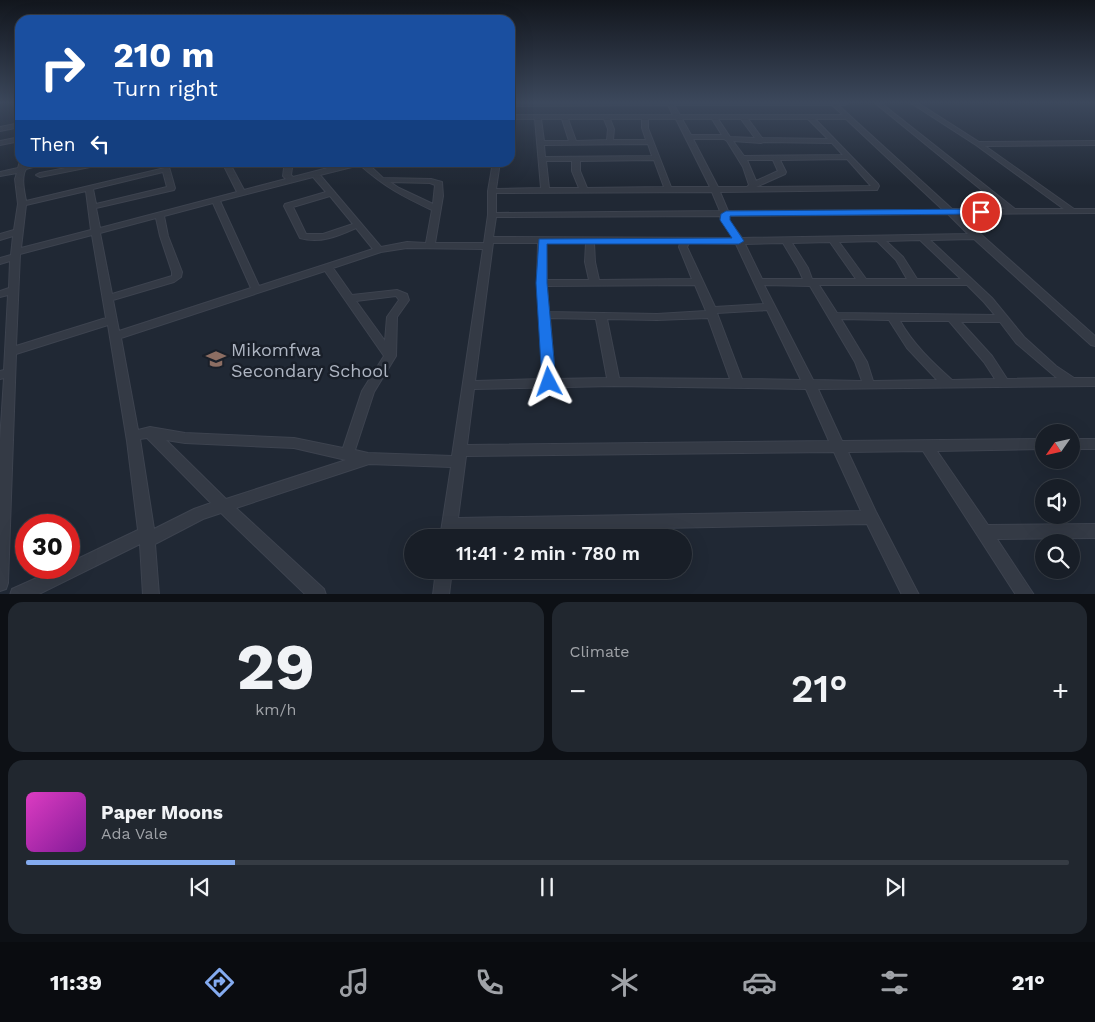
<!DOCTYPE html>
<meta charset="utf-8">
<style>
body{margin:0;font-family:"Work Sans",sans-serif;background:#21272f;color:#f1f3f6;height:100vh;display:flex;flex-direction:column;font-size:19px;white-space:nowrap}
*{box-sizing:border-box;margin:0}
p{font-size:16px;color:#9fa2a7}
.icon{flex:none;width:28px;height:28px;fill:none;stroke:currentColor;stroke-width:2;stroke-linecap:round;stroke-linejoin:round}
.map{position:relative;height:594px;overflow:hidden}
.sheet{display:flex;flex-direction:column;gap:8px;padding:8px;background:#0d1015;flex:1}
.sheet>*{flex:none}
.hud{position:absolute;left:15px;top:15px;width:500px;height:152px;border-radius:15px;box-shadow:0 5px 20px #0002,0 0 0 1px #363c44;background:#1a4fa0;color:#fff;overflow:hidden}
.needle{width:32px;rotate:236deg}
.tools{position:absolute;left:1035px;top:424px;display:grid;gap:10px}
.tools a{display:grid;place-items:center;width:45px;height:45px;border-radius:50%;background:#181e27;box-shadow:0 5px 20px #0002,0 0 0 1px #363c44;font-size:25px}
.speed{position:absolute;left:15px;top:514px;display:flex;gap:10px;font-size:25px;font-weight:700;text-align:center}
.speed>*{display:grid;place-content:center;width:65px;height:65px;border-radius:50%;background:#181e27;box-shadow:0 5px 20px #0002,0 0 0 1px #363c44;line-height:1}
.speed .limit{border:8px solid #d22;background:#fff;color:#111}
.pin{position:absolute;display:grid;place-items:center;width:42px;height:42px;color:#fff;margin:-21px;border:2px solid #fff;border-radius:50%;box-shadow:0 1px 5px #0007}
.me{position:absolute;width:55px;margin:-28px;rotate:356deg;stroke-linejoin:round;filter:drop-shadow(0 0 4px #0008)}
.turn{display:flex;align-items:center;gap:18px;height:105px;padding:0 15px;font-size:22px}
.turn .icon{width:65px;height:65px;stroke-width:2.5}
.turn b{display:block;font-size:35px;line-height:42px}
.then{display:flex;align-items:center;height:48px;padding:0 15px;background:#0003;gap:10px;font-size:19px}
.big{font-size:38px;font-weight:600;line-height:1.1}
.sheet .card{flex:1;display:flex;flex-direction:column;justify-content:center;gap:8px;min-width:0;padding:0 18px;border-radius:15px;background:#21272f}
.sheet .dial{align-items:center;gap:0}
.dial b{font-size:65px;line-height:1}
.song{display:flex;align-items:center;gap:15px}
.cover{width:60px;height:60px;border-radius:8px;background:linear-gradient(135deg,hsl(310 70% 55%),hsl(290 70% 35%))}
.played{height:5px;border-radius:2px;background:linear-gradient(90deg,#84abf0 20%,#363c44 20%)}
.keys{display:flex;justify-content:space-around;direction:ltr}
.heat{display:flex;justify-content:space-between;align-items:center;font-size:28px;direction:ltr}
.sheet .tiles{flex:1;display:grid;gap:8px;grid-template-columns:1fr 1fr}
.card:last-child{grid-column:span 2}
.trip{position:absolute;left:404px;top:529px;width:288px;height:50px;border-radius:25px;background:#181e27;box-shadow:0 5px 20px #0002,0 0 0 1px #363c44;font-weight:600;line-height:50px;text-align:center}
.tab-bar{display:flex;height:80px;justify-content:space-around;align-items:center;background:#0a0c10;color:#9fa2a7}
.tab-bar .icon{width:35px;height:35px}
.tab-bar .on{color:#84abf0}
.tab-bar b{font-size:22px;color:#f1f3f6}
.map>svg:first-child{display:block}
.lines{fill:none;stroke-linecap:round;stroke-linejoin:round}
.minor-casing{stroke:#3d434f;stroke-width:2}
.minor{fill:#343a45;fill-rule:evenodd}
.route{fill:#1a73e8;stroke:#114b97}
.labels{text-anchor:middle;dominant-baseline:central;stroke-width:5;stroke-linejoin:round;paint-order:stroke}
.poi-label{font-size:18px;fill:#aeb5c2;stroke:#191f29;text-anchor:start}
</style>
<div class="map">
<svg width="1095" height="595" viewBox="0 0 1095 595">
<rect width="100%" height="100%" fill="#202834"/>
<g class="lines">
<defs>
<g id="minor">
<path d="M 510,103 L 848,103 L 845,105 L 838,105 L 952,209 L 1005,209 L 875,103 L 881,103 L 1015,209 L 1064,209 L 976,145 L 911,103 L 918,103 L 979,142 L 1095,141 L 1095,145 L 985,146 L 1074,209 L 1095,209 L 1095,213 L 958,214 L 1095,336 L 1095,346 L 1091,345 L 974,239 L 930,240 L 992,298 L 1024,337 L 1056,366 L 1074,378 L 1095,378 L 1095,386 L 818,389 L 842,441 L 1044,439 L 1044,449 L 937,451 L 988,525 L 1095,524 L 1095,538 L 997,539 L 1034,595 L 1016,595 L 923,451 L 848,452 L 876,512 L 919,595 L 902,595 L 867,524 L 456,532 L 456,538 L 440,538 L 451,467 L 369,464 L 236,508 L 324,589 L 326,595 L 306,595 L 221,513 L 203,519 L 155,544 L 159,595 L 143,595 L 140,544 L 37,595 L 10,595 L 12,589 L 59,568 L 69,568 L 69,563 L 138,530 L 127,441 L 108,325 L 16,354 L 8,583 L 6,589 L 0,591 L 0,441 L 4,378 L 0,379 L 0,371 L 4,370 L 8,295 L 0,297 L 0,291 L 9,288 L 10,261 L 0,264 L 0,258 L 11,255 L 13,236 L 0,240 L 0,234 L 14,230 L 18,204 L 15,179 L 17,173 L 0,176 L 0,172 L 18,168 L 20,161 L 20,162 L 26,162 L 26,164 L 51,162 L 26,169 C 21,177 24,190 26,201 L 169,167 L 175,188 L 174,190 L 96,208 L 100,228 L 237,192 L 222,162 L 229,162 L 244,190 L 286,179 L 283,176 L 284,168 L 282,162 L 289,162 L 292,168 L 291,175 L 293,177 L 351,162 L 366,162 L 383,178 L 431,179 L 442,182 L 443,196 L 435,243 L 484,243 L 488,215 L 488,191 L 493,162 L 500,162 L 496,189 L 541,188 L 535,119 L 510,119 L 510,115 L 673,115 L 668,105 L 510,106 ZM 674,105 L 832,105 L 843,115 L 680,115 ZM 541,119 L 562,119 L 569,141 L 544,141 ZM 568,119 L 604,119 L 608,129 L 607,140 L 576,141 ZM 610,119 L 642,119 L 642,128 L 646,140 L 613,140 L 614,129 ZM 648,119 L 676,119 L 710,187 L 671,187 L 648,128 ZM 682,119 L 712,119 L 722,135 L 691,135 ZM 718,119 L 741,119 L 755,138 L 730,137 ZM 748,119 L 808,119 L 828,139 L 762,138 ZM 815,119 L 846,119 L 943,210 L 728,211 L 720,192 L 877,190 L 879,186 L 878,184 ZM 693,139 L 724,139 L 727,141 L 743,167 L 749,185 L 747,187 L 718,187 ZM 733,141 L 761,143 L 764,142 L 832,143 L 843,155 L 744,156 ZM 648,144 L 652,156 L 545,157 L 544,145 ZM 847,159 L 871,186 L 756,187 L 785,174 L 786,172 L 780,160 ZM 654,160 L 664,187 L 587,188 L 580,171 L 580,161 ZM 747,160 L 773,160 L 778,171 L 756,181 ZM 546,161 L 572,161 L 572,171 L 579,188 L 549,188 ZM 360,165 C 385,187 402,196 432,210 L 426,243 L 407,242 L 381,247 L 320,175 ZM 163,172 L 167,187 L 96,204 L 93,189 ZM 313,177 L 326,192 L 285,204 L 284,206 L 300,238 C 320,244 338,236 356,228 L 373,249 L 259,286 L 220,201 ZM 390,182 L 430,183 L 435,185 L 433,204 L 399,188 ZM 86,191 L 91,230 L 21,248 L 26,205 ZM 712,192 L 720,211 L 496,213 L 496,193 ZM 330,196 L 353,224 L 323,234 L 306,234 L 293,207 ZM 213,203 L 251,288 L 119,331 L 113,300 L 174,282 L 181,277 L 182,272 L 168,236 L 164,216 ZM 948,214 L 968,234 L 742,238 L 729,220 L 729,216 ZM 720,216 L 721,220 L 733,238 L 493,237 L 496,217 ZM 156,218 L 160,236 L 172,272 L 172,276 L 112,294 L 100,233 ZM 92,235 L 106,318 L 16,346 L 20,254 ZM 920,240 L 961,279 L 917,279 L 903,257 L 886,241 ZM 877,241 L 896,260 L 907,279 L 866,279 L 839,242 ZM 830,242 L 856,279 L 812,279 L 808,268 L 792,243 ZM 493,243 L 538,243 L 537,283 L 543,379 L 475,381 ZM 546,243 L 586,243 L 585,262 L 589,280 L 547,280 ZM 594,243 L 680,243 L 679,247 L 692,279 L 599,280 L 595,262 ZM 689,243 L 736,244 L 764,304 L 715,307 L 687,247 ZM 783,243 L 798,268 L 803,279 L 762,279 L 745,244 ZM 407,248 L 483,249 L 452,456 L 368,453 L 355,450 L 374,392 L 396,356 L 397,317 L 409,300 L 407,294 L 397,290 L 352,295 L 333,268 L 381,252 ZM 325,271 L 384,356 L 362,391 L 343,448 L 294,438 L 185,433 L 150,427 L 138,430 L 121,338 ZM 695,285 L 706,311 L 657,314 L 549,312 L 547,286 ZM 764,285 L 810,286 L 855,362 L 862,381 L 813,380 ZM 819,285 L 967,285 L 984,302 L 995,315 L 837,313 ZM 396,296 L 399,300 L 387,317 L 385,341 L 356,301 ZM 767,310 L 801,380 L 742,379 L 717,313 ZM 550,318 L 596,319 L 607,378 L 555,379 ZM 708,318 L 730,379 L 619,378 L 607,319 L 657,320 ZM 841,319 L 889,320 L 907,348 L 937,380 L 873,381 L 867,362 ZM 900,321 L 949,321 L 984,362 L 995,379 L 952,380 C 932,362 913,344 900,321 ZM 961,322 L 1000,322 L 1016,343 L 1057,378 L 1007,379 L 992,356 ZM 614,386 L 806,389 L 829,441 L 467,445 L 474,389 ZM 147,438 L 211,503 L 194,509 L 154,529 L 140,439 ZM 166,440 L 185,443 L 294,448 L 346,460 L 226,499 ZM 834,452 L 861,511 L 458,518 L 466,456 Z"/>
<polygon points="20,123 20,127 0,131 0,127"/>
<polygon points="20,137 20,141 0,145 0,141"/>
<polygon points="97,162 115,162 40,177 36,175 40,173"/>
<rect x="1071" y="439" width="24" height="10"/>
<polygon points="436,570 452,570 449,595 433,595"/>
</g>
</defs>
<use href="#minor" class="minor-casing"/>
<use href="#minor" class="minor"/>
</g>
<linearGradient id="sky" x2="0" y2="1"><stop stop-color="#12161d"/><stop offset="0.55" stop-color="#3c485c"/><stop offset="1" stop-color="#3c485c" stop-opacity="0"/></linearGradient>
<rect width="1095" height="186" fill="url(#sky)"/>
<polygon class="route" points="981,209 986,212 985,214 730,216 730,220 744,241 739,244 547,244 547,283 556,382 554,386 544,386 542,382 536,283 539,239 732,238 720,220 721,214 726,211"/>
<defs>
<symbol id="school-bare" viewBox="-9 -9 18 18"><path d="M0-5L7-2L0 1L-7-2ZM-4 1L0 2.5L4 1V4Q0 6-4 4Z" fill="#8d6e63" stroke="#191f29" stroke-width="2.5" paint-order="stroke"/></symbol>
</defs>
<g fill-rule="evenodd">
<use href="#school-bare" x="202" y="345" width="28" height="28"/>
</g>
<g class="labels">
<g class="poi-label">
<text x="231" y="349">Mikomfwa<tspan x="231" dy="21">Secondary School</tspan></text>
</g>
</g>
</svg>
<div class="tools">
<a><svg class="needle" viewBox="-14 -14 28 28"><path d="M0-13l5 13h-10z" fill="#e53935"/><path d="M0 13l5-13h-10z" fill="#9fa2a7"/></svg></a>
<a><svg class="icon" aria-label="sound" viewBox="0 0 24 24"><path d="M4 9h4l5-4v14l-5-4H4zM17 9q2 3 0 6"/></svg></a>
<a><svg class="icon" aria-label="search" viewBox="0 0 24 24"><circle cx="10" cy="10" r="6"/><path d="M15 15l6 6"/></svg></a>
</div>
<div class="speed"><div class="limit">30</div></div>
<div class="pin" style="left:981px;top:212px;background:#d93025"><svg class="icon" aria-label="arrive" viewBox="0 0 24 24"><path d="M6 21V4h12l-3 4 3 4H6"/></svg></div>
<svg class="me" style="left:549px;top:382px" viewBox="-20 -20 40 40"><path d="M0-17L14 15 0 8-14 15z" fill="#1a73e8" stroke="#fff" stroke-width="4"/></svg>
<div class="trip">11:41 · 2 min · 780 m</div>
<div class="hud">
<div class="turn"><svg class="icon" aria-label="right" viewBox="0 0 24 24"><path d="M7 20v-9h11M14 6l5 5-5 5"/></svg><div><b>210 m</b>Turn right</div></div>
<div class="then">Then<svg class="icon" aria-label="left" viewBox="0 0 24 24"><path d="M17 20v-9H6M10 6l-5 5 5 5"/></svg></div>
</div>
</div>
<section class="sheet">
<div class="tiles">
<div class="card dial"><b>29</b><p>km/h</p></div>
<div class="card"><p>Climate</p>
<div class="heat"><a>−</a><b class="big">21°</b><a>+</a></div>
</div>
<div class="card">
<div class="song"><i class="cover"></i><div><b>Paper Moons</b><p>Ada Vale</p></div></div>
<div class="played"></div>
<div class="keys"><svg class="icon" aria-label="previous" viewBox="0 0 24 24"><path d="M18 5L8 12l10 7zM5 5v14"/></svg><svg class="icon" aria-label="pause" viewBox="0 0 24 24"><path d="M8 5v14M16 5v14"/></svg><svg class="icon" aria-label="next" viewBox="0 0 24 24"><path d="M6 5l10 7-10 7zM19 5v14"/></svg></div>
</div>
</div>
</section>
<nav class="tab-bar">
<b>11:39</b>
<svg class="icon on" aria-label="directions" viewBox="0 0 24 24"><path d="M12 3l9 9-9 9-9-9zM9 14v-3h6M13 9l2 2-2 2"/></svg>
<svg class="icon" aria-label="music" viewBox="0 0 24 24"><path d="M9 18V5l10-2v13"/><circle cx="6" cy="18" r="3"/><circle cx="16" cy="16" r="3"/></svg>
<svg class="icon" aria-label="phone" viewBox="0 0 24 24"><path d="M5 4h4l2 5-3 2q2 4 5 5l2-3 5 2v4C11 20 4 13 5 4z"/></svg>
<svg class="icon" aria-label="climate" viewBox="0 0 24 24"><path d="M12 3v18M4 7l16 10M4 17L20 7"/></svg>
<svg class="icon" aria-label="car" viewBox="0 0 24 24"><path d="M5 17H2v-5l4-1 3-4h7l3 4 3 1v5h-3M9 17h6M6 11h13"/><circle cx="7" cy="17" r="2"/><circle cx="17" cy="17" r="2"/></svg>
<svg class="icon" aria-label="filters" viewBox="0 0 24 24"><path d="M4 7h16M4 17h16"/><circle cx="9" cy="7" r="2"/><circle cx="15" cy="17" r="2"/></svg>
<b>21°</b>
</nav>
